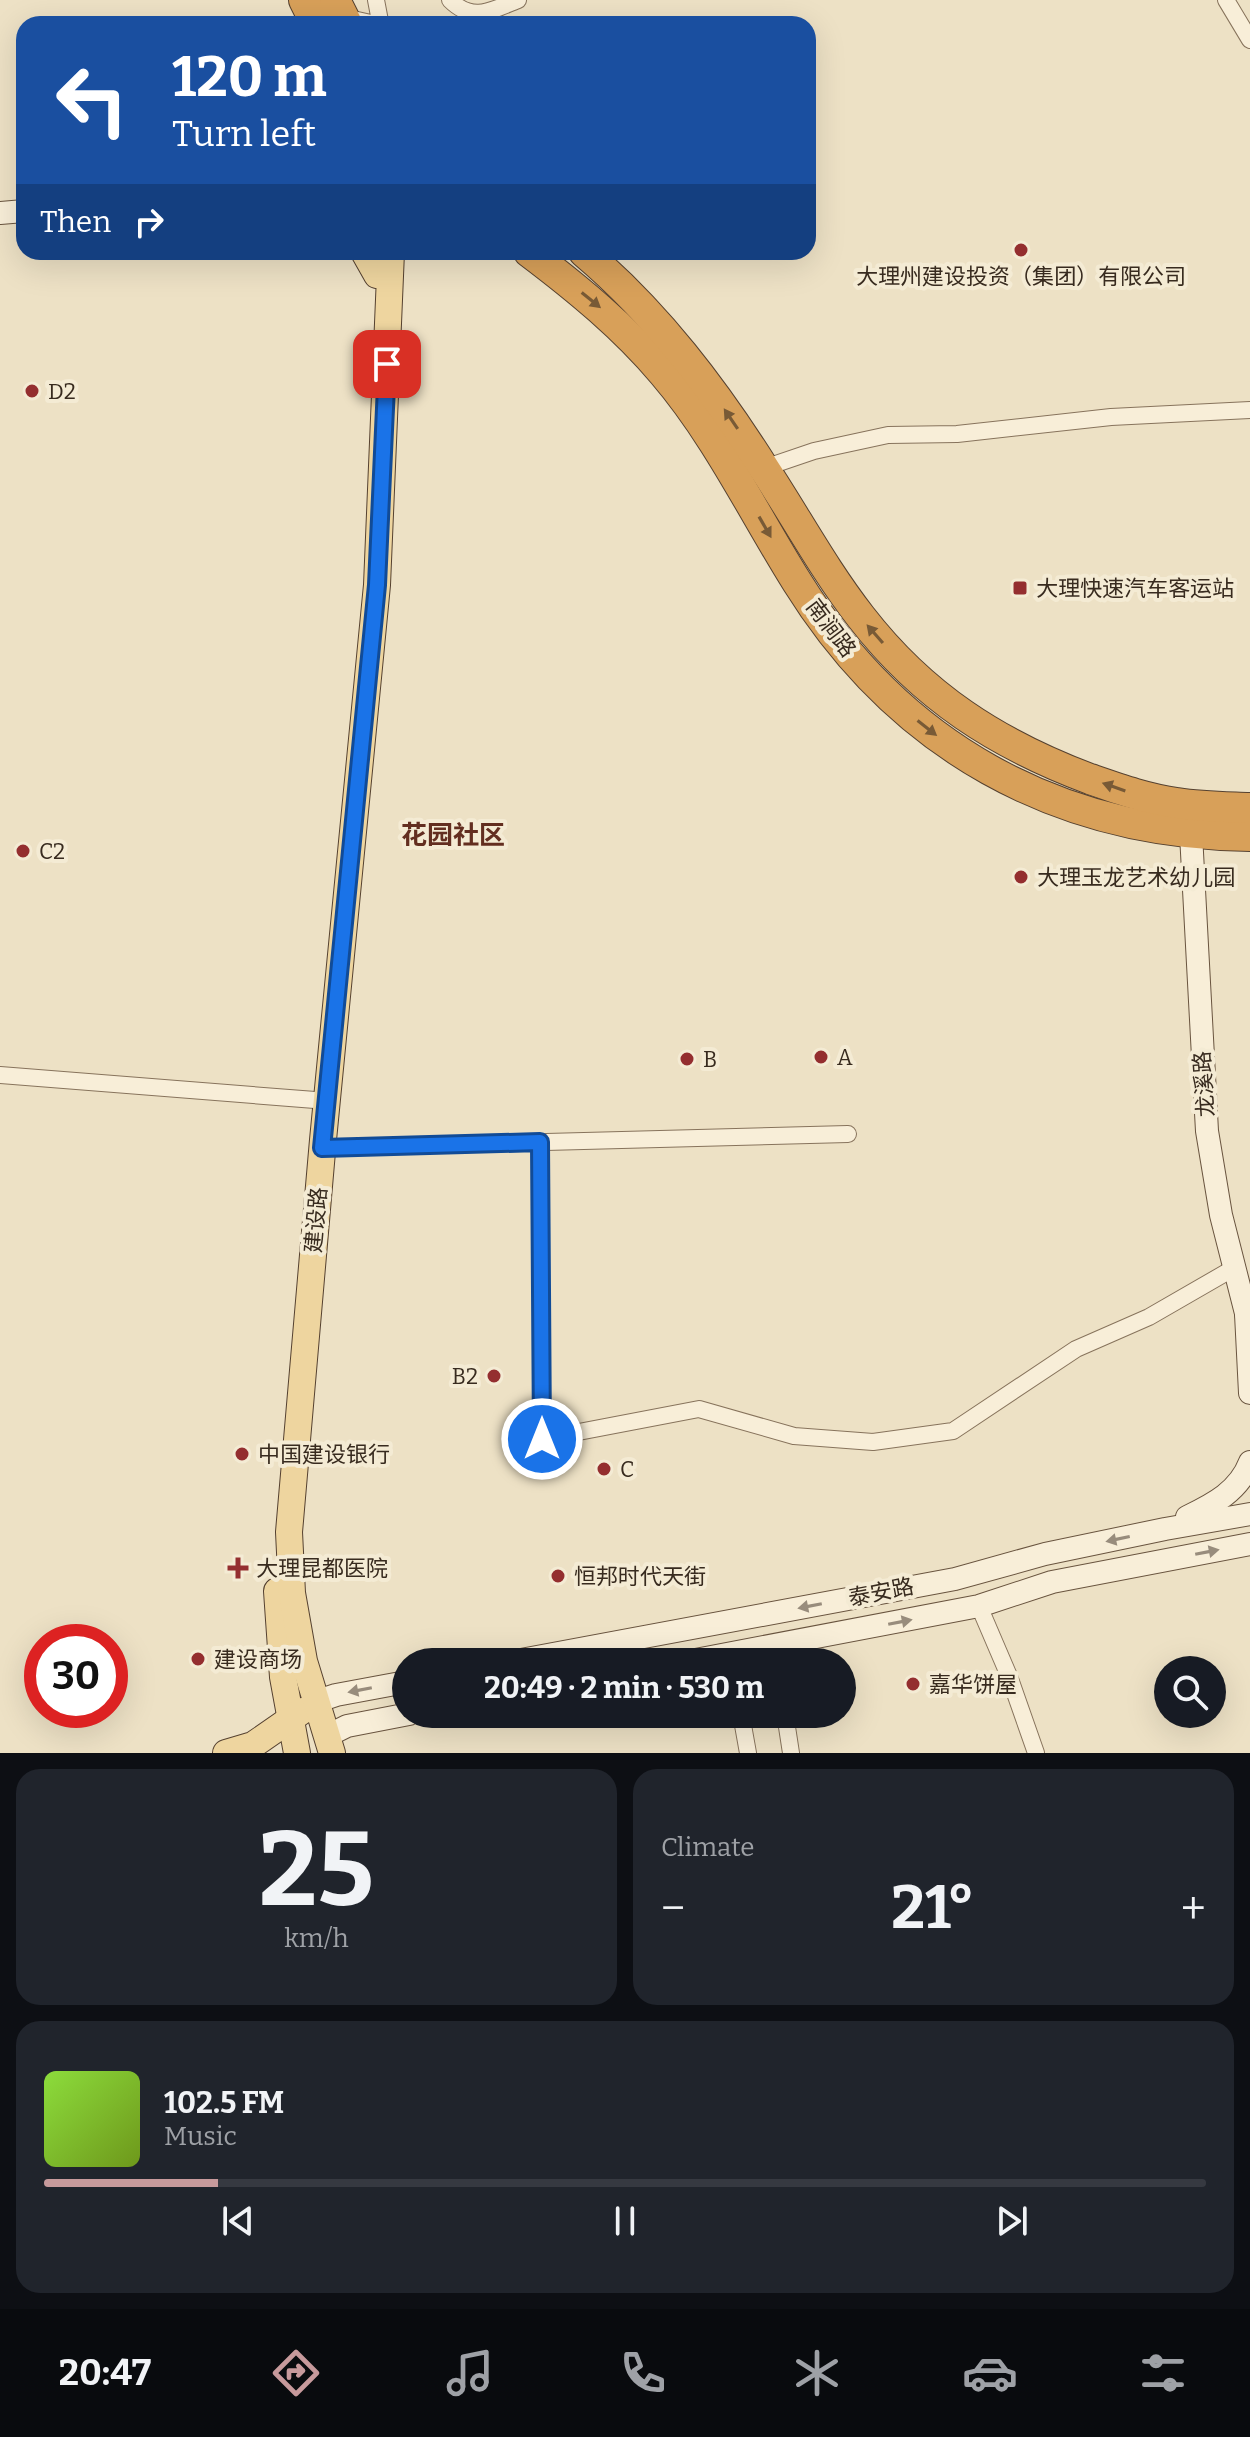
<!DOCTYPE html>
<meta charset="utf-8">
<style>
body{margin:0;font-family:Bitter,"Noto Sans SC",serif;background:#20242c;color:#f1f3f6;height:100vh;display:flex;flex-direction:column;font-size:30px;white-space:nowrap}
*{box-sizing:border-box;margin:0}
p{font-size:26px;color:#9ea1a6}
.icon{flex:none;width:44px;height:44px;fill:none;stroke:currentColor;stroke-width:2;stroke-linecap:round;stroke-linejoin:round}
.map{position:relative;height:1753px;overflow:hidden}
.sheet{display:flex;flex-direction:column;gap:16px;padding:16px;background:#0d0f14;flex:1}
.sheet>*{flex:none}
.top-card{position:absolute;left:16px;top:16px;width:800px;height:244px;border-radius:24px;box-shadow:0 8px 32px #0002;background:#1a4fa0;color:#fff;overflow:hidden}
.controls{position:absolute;left:1154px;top:1656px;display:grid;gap:16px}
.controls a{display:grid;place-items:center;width:72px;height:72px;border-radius:50%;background:#171b24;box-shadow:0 8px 32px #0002;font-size:40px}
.speed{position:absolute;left:24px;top:1624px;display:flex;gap:16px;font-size:40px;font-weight:700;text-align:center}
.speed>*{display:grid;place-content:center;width:104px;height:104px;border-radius:50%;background:#171b24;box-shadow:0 8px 32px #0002;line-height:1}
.speed .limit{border:12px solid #d22;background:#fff;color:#111}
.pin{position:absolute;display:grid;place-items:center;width:68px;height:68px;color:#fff;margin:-34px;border-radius:16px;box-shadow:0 4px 12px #0006}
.me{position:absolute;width:88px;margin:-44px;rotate:0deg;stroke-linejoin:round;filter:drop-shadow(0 0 6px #0008)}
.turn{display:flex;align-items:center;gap:28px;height:168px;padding:0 24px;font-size:36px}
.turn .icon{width:104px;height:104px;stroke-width:2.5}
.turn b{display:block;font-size:56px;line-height:68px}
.then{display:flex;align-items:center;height:76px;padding:0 24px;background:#0003;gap:16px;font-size:30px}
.big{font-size:60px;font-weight:700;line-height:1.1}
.sheet .card{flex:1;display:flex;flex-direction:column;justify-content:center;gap:12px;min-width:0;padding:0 28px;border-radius:24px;background:#20242c}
.sheet .dial{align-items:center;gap:0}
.dial b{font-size:104px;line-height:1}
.song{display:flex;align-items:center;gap:24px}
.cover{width:96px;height:96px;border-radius:12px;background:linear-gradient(135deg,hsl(90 70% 55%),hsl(80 70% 35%))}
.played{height:8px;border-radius:4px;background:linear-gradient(90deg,#c79a9c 15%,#363941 15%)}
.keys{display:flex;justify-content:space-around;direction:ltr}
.heat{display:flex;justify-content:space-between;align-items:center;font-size:44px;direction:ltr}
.sheet .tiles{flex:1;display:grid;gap:16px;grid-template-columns:1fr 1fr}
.card:last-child{grid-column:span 2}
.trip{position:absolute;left:392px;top:1648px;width:464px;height:80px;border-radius:40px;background:#171b24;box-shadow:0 8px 32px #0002;font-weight:700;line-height:80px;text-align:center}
.tab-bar{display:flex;height:128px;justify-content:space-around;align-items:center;background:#090b0e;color:#9ea1a6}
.tab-bar .icon{width:56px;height:56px}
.tab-bar .active{color:#c79a9c}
.tab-bar b{font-size:36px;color:#f1f3f6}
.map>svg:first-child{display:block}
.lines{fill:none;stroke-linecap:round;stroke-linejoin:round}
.street-casing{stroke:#87735c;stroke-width:18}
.secondary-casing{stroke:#69543f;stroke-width:24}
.primary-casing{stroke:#554130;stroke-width:28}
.highway-casing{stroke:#554130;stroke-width:32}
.street{stroke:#f8eed8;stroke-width:16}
.secondary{stroke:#f8eed8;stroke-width:22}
.primary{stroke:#eed59f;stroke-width:26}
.highway{stroke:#d8a059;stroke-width:30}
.oneway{fill:#785a36}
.oneway2{fill:#988c7c}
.route-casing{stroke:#114b97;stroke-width:20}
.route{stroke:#1a73e8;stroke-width:14}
.poi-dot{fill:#942e2f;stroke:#f4ebd4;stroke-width:3}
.labels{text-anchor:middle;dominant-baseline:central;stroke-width:8;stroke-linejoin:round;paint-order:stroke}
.poi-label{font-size:22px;fill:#382b1f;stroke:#f4ebd4;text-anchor:start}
.street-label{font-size:22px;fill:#382b1f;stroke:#f4ebd4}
.quarter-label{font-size:26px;font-weight:bold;fill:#632e20;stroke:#f4ebd4}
</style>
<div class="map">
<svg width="1250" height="1753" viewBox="0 0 1250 1753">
<rect width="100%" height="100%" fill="#ede1c5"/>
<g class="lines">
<defs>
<g id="street">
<path d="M 450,0 C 473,23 492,10 518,0"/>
<polyline points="1226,0 1250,40"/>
<polyline points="344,17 375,24 380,21 376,0"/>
<polyline points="764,468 814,451 888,435 957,434 1111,417 1250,410"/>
<polyline points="0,1075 315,1100"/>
<polyline points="540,1142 542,1439 699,1409 794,1436 873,1442 953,1431 1076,1349 1149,1317 1234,1268"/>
<polyline points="322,1148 848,1134"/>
<polyline points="979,1606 1009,1676 1036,1753"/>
<polyline points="776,1645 778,1662"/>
<polyline points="741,1714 748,1753"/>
<polyline points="785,1714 791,1753"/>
</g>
<g id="secondary">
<polyline points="0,213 24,211"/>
<polyline points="1191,834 1207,1131 1221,1215 1250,1329"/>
<polyline points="1246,1314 1250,1393"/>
<path d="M 1187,1517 C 1214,1504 1239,1491 1250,1462"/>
<polyline points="510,1662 955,1579 1045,1554 1165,1529 1250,1514"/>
<polyline points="685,1662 979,1606 1052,1582 1250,1544"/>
<polyline points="315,1702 336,1695 406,1682"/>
<polyline points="329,1735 347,1726 409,1714"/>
</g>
<g id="primary">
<polyline points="364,252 377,275"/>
<polyline points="277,1591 283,1677 297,1753"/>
<polyline points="226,1753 253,1745 302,1711"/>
<polyline points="332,1753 304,1661 292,1593 289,1532 323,1140 377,585 391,252"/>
</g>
<g id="highway">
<polyline points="304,0 316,24"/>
<polyline points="335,0 347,24"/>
<path d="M 529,252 C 578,289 624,327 663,373 C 717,436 753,512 797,582 C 899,746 1057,834 1250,836"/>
<path d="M 584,252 C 657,314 714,389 765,470 C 797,519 825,571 861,617 C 923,697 997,744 1090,779 C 1119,789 1147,799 1177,803 C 1202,807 1226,807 1250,808"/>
</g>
</defs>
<use href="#street" class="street-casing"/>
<use href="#secondary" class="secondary-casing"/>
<use href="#primary" class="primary-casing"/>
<use href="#highway" class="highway-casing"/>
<use href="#street" class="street"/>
<use href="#secondary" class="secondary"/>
<use href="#primary" class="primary"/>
<use href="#highway" class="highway"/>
</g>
<defs><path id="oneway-solid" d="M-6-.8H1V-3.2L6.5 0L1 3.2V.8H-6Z" transform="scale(2)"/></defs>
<g class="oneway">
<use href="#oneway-solid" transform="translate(591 300) rotate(39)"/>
<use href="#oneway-solid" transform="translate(731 419) rotate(-124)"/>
<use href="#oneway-solid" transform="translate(765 527) rotate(60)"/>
<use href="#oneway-solid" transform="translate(875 634) rotate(-131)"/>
<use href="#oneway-solid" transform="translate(927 728) rotate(38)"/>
<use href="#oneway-solid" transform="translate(1114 787) rotate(-161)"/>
</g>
<g class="oneway2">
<use href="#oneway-solid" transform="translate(1118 1539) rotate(168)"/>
<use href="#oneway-solid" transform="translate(1207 1552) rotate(-11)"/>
<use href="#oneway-solid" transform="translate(810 1606) rotate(169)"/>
<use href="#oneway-solid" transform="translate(900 1622) rotate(-11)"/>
<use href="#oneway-solid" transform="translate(360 1690) rotate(169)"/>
</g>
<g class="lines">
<defs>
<polyline id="route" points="387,364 377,585 322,1148 540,1142 542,1439"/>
</defs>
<use href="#route" class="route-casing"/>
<use href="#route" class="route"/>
</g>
<g class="poi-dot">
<circle cx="1021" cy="250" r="8"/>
<circle cx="32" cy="391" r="8"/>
<rect x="1012" y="580" width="16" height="16" rx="4"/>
<circle cx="23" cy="851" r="8"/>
<circle cx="1021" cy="877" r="8"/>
<circle cx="821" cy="1057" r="8"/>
<circle cx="687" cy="1059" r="8"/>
<circle cx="494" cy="1376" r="8"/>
<circle cx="242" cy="1454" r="8"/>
<circle cx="604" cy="1469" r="8"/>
<path d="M234 1556h8v8h8v8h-8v8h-8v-8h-8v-8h8z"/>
<circle cx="558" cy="1576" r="8"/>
<circle cx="198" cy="1659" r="8"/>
<circle cx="913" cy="1684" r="8"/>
</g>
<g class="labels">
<g class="poi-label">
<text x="1021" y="276" text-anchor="middle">大理州建设投资（集团）有限公司</text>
<text x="48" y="391">D2</text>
<text x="1036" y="588">大理快速汽车客运站</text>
<text x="39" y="851">C2</text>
<text x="1037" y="877">大理玉龙艺术幼儿园</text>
<text x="837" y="1057">A</text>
<text x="703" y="1059">B</text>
<text x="478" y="1376" text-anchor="end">B2</text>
<text x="258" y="1454">中国建设银行</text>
<text x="620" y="1469">C</text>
<text x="256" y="1568">大理昆都医院</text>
<text x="574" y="1576">恒邦时代天街</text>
<text x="214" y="1659">建设商场</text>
<text x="929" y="1684">嘉华饼屋</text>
</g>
<g class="street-label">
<text transform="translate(831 628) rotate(53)">南涧路</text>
<text transform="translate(1204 1084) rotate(-94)">龙溪路</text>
<text transform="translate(316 1220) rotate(-85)">建设路</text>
<text transform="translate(881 1592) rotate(-11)">泰安路</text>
</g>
<g class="quarter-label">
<text x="453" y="835">花园社区</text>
</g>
</g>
</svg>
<div class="controls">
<a><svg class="icon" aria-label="search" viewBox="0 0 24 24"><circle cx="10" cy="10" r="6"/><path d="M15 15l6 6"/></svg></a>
</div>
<div class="speed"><div class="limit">30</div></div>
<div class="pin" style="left:387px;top:364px;background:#d93025"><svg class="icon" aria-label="arrive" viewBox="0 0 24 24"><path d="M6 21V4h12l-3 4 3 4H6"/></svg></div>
<svg class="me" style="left:542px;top:1439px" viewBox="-20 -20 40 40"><circle r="17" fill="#1a73e8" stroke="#fff" stroke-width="3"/><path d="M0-11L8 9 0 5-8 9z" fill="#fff"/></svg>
<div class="trip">20:49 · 2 min · 530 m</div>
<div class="top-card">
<div class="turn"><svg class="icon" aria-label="left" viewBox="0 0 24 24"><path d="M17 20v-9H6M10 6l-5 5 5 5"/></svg><div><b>120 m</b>Turn left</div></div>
<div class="then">Then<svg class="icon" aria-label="right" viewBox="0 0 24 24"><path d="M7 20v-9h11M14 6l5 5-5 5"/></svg></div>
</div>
</div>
<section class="sheet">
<div class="tiles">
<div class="card dial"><b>25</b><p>km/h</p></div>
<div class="card"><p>Climate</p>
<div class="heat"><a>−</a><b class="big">21°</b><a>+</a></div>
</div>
<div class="card">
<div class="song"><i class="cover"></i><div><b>102.5 FM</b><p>Music</p></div></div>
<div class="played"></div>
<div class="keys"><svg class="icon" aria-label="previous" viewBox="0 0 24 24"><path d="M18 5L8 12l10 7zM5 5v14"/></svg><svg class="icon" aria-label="pause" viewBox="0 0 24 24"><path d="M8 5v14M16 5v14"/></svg><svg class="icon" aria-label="next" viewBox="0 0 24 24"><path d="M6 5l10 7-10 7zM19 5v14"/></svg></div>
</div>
</div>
</section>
<nav class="tab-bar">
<b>20:47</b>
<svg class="icon active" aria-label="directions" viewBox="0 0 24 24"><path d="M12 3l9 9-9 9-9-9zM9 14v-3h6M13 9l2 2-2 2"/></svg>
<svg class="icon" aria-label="music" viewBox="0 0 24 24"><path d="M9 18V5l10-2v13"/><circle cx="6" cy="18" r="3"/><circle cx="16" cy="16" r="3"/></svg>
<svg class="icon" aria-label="phone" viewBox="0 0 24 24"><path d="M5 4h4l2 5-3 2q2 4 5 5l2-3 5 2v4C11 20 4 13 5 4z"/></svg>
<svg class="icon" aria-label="climate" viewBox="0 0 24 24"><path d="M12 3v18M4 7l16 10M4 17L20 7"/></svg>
<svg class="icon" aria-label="car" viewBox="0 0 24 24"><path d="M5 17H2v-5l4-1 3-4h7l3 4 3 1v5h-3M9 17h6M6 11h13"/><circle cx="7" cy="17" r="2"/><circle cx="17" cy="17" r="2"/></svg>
<svg class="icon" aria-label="filters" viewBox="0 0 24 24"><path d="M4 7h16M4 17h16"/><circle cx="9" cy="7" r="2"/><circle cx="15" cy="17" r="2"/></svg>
</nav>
